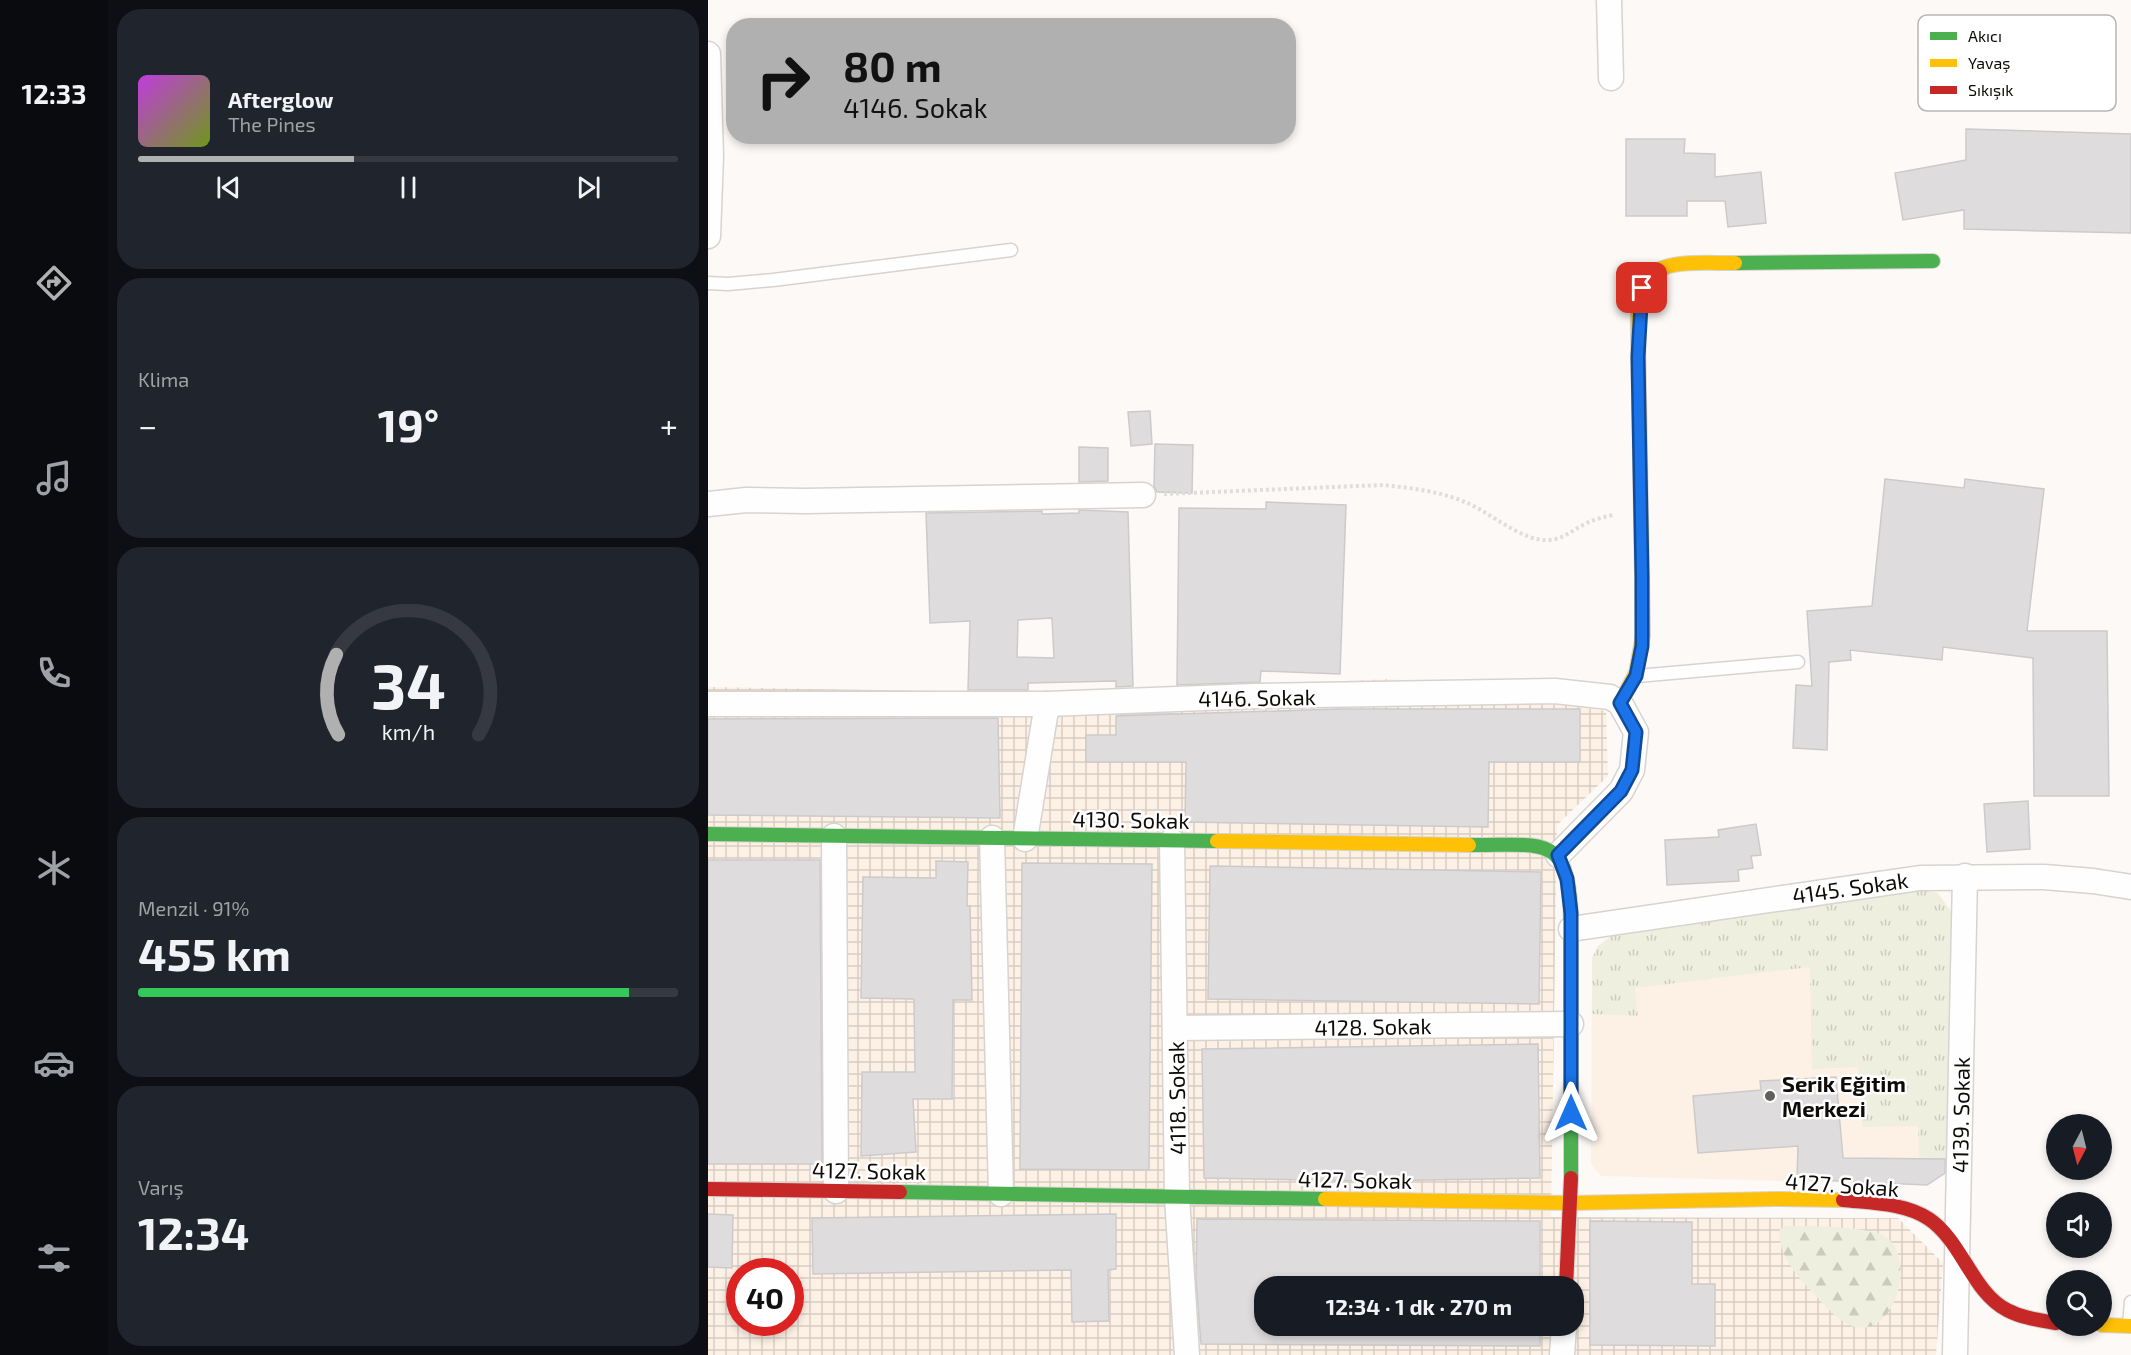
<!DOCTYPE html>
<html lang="tr">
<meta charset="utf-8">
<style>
body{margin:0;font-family:"Exo 2",sans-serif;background:#20242c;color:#f1f3f6;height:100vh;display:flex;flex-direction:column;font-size:22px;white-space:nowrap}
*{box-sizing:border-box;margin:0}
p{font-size:20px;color:#9ea1a6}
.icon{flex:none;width:33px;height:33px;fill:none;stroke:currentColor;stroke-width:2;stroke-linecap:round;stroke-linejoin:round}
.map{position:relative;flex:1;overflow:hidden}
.details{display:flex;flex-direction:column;gap:9px;padding:9px;background:#0d0f14;width:600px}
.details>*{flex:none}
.top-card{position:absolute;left:18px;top:18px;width:570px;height:126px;border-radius:24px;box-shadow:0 3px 9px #0003;background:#b1b0b0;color:#111;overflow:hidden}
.needle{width:39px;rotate:187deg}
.fabs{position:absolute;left:1338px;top:1114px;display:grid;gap:12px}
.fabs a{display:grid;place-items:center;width:66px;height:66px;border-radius:50%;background:#171b24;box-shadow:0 3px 9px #0003;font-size:30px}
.speed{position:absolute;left:18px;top:1258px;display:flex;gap:12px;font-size:30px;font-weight:700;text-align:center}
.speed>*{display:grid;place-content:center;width:78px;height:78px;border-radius:50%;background:#171b24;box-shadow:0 3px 9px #0003;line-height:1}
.speed .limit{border:9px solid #d22;background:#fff;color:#111}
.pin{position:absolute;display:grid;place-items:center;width:51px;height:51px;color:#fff;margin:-26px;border-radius:12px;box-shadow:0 3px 9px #0006}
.me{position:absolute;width:66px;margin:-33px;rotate:0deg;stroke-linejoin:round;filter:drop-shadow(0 0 4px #0008)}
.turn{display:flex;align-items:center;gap:21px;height:126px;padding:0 18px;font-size:27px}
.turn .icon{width:78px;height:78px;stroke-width:2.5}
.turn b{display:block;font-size:42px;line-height:51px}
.big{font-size:45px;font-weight:700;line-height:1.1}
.details .card{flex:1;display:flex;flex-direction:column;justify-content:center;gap:9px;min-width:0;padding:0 21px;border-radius:24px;background:#20242c}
.details .dial{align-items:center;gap:0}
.dial svg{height:156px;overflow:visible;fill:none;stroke:#363941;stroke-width:7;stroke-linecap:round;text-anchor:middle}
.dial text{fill:#f1f3f6;stroke:none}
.song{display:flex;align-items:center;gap:18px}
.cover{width:72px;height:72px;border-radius:9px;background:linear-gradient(135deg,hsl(290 70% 55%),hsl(80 70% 35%))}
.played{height:6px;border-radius:3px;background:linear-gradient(90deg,#b1b0b0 40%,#363941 40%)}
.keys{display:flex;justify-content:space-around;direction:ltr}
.heat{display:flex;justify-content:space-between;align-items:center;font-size:33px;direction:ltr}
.charge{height:9px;border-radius:4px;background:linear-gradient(90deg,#34c759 91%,#363941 0)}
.trip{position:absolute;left:546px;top:1276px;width:330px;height:60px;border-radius:24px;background:#171b24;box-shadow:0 3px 9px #0003;font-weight:700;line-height:60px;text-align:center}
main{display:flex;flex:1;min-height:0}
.tab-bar{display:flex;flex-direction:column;width:108px;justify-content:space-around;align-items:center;background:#090b0e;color:#9ea1a6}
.tab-bar .icon{width:42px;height:42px}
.tab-bar .on{color:#b1b0b0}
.tab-bar b{font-size:27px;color:#f1f3f6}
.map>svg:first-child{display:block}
.built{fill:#fdf1e6}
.industrial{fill:url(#industrial-grid);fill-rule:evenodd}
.grass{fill:url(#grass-tufts)}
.forest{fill:url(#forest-firs)}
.building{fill:#dfdcdd;stroke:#cdcacb;stroke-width:1.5;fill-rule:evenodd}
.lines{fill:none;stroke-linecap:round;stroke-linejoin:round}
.lane-casing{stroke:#d7d4d0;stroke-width:15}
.street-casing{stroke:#d7d4d0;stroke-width:27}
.fast-casing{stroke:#d7d4d0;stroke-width:16}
.slow-casing{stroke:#d7d4d0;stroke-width:16}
.jam-casing{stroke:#d7d4d0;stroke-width:16}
.path{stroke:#dfdedc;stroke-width:4;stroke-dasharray:3 3;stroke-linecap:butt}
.lane{stroke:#fffefe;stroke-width:12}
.street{stroke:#fffefe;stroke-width:24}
.fast{stroke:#4caf50;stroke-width:14}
.slow{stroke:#ffc107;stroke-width:14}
.jam{stroke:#c62828;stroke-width:14}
.route-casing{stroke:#114b97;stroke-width:15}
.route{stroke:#1a73e8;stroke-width:10}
.poi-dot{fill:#625e5b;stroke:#fff;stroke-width:2}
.labels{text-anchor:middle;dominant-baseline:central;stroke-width:5;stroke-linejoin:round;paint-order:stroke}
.street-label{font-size:22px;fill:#0f0b08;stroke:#fff}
.poi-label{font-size:22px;font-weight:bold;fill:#0f0b08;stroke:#fff;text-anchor:start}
.key{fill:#fff;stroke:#b7b6b5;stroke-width:1.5}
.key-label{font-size:16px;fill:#0f0b08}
</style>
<main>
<nav class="tab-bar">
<b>12:33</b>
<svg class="icon on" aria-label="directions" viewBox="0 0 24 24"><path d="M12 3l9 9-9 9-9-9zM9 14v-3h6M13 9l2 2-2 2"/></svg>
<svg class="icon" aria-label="music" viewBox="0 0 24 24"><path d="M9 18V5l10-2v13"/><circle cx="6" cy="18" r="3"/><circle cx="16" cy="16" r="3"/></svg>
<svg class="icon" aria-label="phone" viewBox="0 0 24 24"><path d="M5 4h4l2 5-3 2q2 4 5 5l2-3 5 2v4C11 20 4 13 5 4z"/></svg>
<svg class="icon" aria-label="climate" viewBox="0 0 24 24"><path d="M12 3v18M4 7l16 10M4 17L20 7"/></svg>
<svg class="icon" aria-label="car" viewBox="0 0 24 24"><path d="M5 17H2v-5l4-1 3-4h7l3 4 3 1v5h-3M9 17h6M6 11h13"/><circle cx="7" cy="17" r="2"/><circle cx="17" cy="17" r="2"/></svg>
<svg class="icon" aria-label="filters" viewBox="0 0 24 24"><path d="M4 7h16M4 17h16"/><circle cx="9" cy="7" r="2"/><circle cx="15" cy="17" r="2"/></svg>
</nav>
<section class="details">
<div class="card">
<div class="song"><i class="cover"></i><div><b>Afterglow</b><p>The Pines</p></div></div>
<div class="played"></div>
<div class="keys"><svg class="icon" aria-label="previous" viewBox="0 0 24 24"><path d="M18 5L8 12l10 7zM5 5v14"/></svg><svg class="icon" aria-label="pause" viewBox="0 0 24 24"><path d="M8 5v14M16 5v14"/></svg><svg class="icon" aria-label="next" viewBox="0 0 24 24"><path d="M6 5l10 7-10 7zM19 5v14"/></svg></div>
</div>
<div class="card"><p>Klima</p>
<div class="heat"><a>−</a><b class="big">19°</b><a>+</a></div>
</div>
<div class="card dial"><svg viewBox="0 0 100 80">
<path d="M14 69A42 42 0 1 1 86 69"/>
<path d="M14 69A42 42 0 0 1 13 28" stroke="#b1b0b0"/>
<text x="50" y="56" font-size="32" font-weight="700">34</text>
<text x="50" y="72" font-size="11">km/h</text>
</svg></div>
<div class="card"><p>Menzil · 91%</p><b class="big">455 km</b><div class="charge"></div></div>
<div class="card"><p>Varış</p><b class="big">12:34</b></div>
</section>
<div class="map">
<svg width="1423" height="1355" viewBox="0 0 1423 1355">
<defs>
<pattern id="industrial-grid" width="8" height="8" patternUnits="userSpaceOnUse" patternTransform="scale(1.5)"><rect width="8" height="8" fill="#fdf1e6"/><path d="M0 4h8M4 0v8" fill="none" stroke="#d8cdc4"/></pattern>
<pattern id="grass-tufts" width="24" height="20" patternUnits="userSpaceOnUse" patternTransform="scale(1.5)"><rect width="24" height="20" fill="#eeefde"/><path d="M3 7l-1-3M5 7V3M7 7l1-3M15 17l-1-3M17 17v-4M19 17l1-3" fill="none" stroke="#cbccbd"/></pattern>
<pattern id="forest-firs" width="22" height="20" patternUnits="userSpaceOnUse" patternTransform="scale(1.5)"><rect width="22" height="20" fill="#eeefde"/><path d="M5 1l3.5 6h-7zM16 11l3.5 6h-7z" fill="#cbccbd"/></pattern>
</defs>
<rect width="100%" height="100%" fill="#fcf9f6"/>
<polygon class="built" points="1217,890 1230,893 1244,913 1240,1171 1219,1185 893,1176 883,1164 884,958 890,946 905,935"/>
<path class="industrial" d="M 684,679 L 898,711 L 900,776 L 849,825 L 843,1217 L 1190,1218 L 1235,1263 L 1228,1355 L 0,1355 L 0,687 L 343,693 ZM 32,1272 L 82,1272 L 82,1323 L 32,1323 ZM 556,1287 L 866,1287 L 866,1326 L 556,1326 Z"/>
<polygon class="grass" points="1217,890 1230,893 1244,913 1239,1159 1211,1158 1210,1126 1154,1127 1150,1067 1104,1069 1102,967 927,988 930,1016 884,1014 884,958 890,946 905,935"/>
<path class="forest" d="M 1076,1226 C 1101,1226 1149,1226 1172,1234 C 1211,1249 1190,1337 1147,1327 C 1130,1322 1117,1305 1105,1293 C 1087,1274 1072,1257 1071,1231 Z"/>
<g class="building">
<polygon points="1258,129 1423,134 1423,233 1256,229 1256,210 1195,220 1187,173 1258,160"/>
<polygon points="918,139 977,139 976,153 1007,154 1007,177 1053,172 1058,223 1020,227 1017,201 979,201 979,216 918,216"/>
<polygon points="442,411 444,444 423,446 420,412"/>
<polygon points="447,444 485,445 484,493 449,492 446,486"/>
<polygon points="371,447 400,448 400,481 371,482"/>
<polygon points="1177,479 1256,488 1257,479 1336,489 1319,631 1399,631 1401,796 1326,796 1325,658 1235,647 1234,660 1142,650 1143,660 1121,662 1119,750 1085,748 1088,685 1104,686 1099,611 1164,606"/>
<polygon points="558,502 638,505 632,674 553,671 552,682 469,685 471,508 558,509"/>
<path d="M 371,510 L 420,512 L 425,686 L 408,687 L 408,681 L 320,683 L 320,690 L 260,690 L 262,621 L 222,623 L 218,513 L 334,511 L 334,514 L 371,513 ZM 344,618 L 346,658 L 309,657 L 310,620 Z"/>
<polygon points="631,709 872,709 872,762 781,762 780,827 477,822 478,762 378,762 378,735 408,735 408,716"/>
<polygon points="290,718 292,818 0,815 0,719"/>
<polygon points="1320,801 1322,849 1279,852 1276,804"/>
<polygon points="1048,824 1053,855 1043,856 1045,868 1030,870 1031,881 959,885 957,840 1011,837 1010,830"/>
<polygon points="0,860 112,860 114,1164 0,1164"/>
<polygon points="228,861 260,862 259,906 262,906 264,1000 245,1000 244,1099 205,1099 208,1152 153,1156 154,1072 207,1072 206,999 153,998 155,877 228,878"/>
<polygon points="314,863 444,864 441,1170 312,1169"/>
<polygon points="502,866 833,872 831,1004 500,999"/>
<polygon points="830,1044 832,1178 661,1181 496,1178 494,1049"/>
<polygon points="1128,1077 1135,1158 1237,1159 1237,1173 1219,1185 1089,1179 1090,1146 990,1153 985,1096 1053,1090 1052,1081"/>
<polygon points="0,1214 25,1215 24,1268 0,1267"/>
<polygon points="408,1214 408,1269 400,1270 401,1321 364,1322 363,1270 105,1274 104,1218"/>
<polygon points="489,1219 832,1221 832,1287 556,1287 556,1326 832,1326 832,1346 493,1344 488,1279"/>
<polygon points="882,1221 984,1222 984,1284 1007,1284 1007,1346 882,1345"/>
</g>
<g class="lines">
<defs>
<g id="lane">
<polyline points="0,283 20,284 65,280 303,250"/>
<polyline points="929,676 1090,662"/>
<polyline points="1421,1325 1423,1302"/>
</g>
<g id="street">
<polyline points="901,0 903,78"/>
<polyline points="0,54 3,156 0,236"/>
<polyline points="0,504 38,500 97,501 435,495"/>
<polyline points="0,704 339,704 547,696 847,691 902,697 912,703 928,732 924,770 913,791 850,855"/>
<polyline points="126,836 128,1191"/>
<polyline points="284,838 293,1194"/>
<polyline points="317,839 339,704"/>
<polyline points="464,841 469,1197 479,1355"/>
<polyline points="863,929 1212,878 1336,877 1385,881 1423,887"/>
<polyline points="467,1028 863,1024"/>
<polyline points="854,1355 856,1326"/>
<polyline points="1247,1355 1257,876"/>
</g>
<g id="fast">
<polyline points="1027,263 1225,261"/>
<polyline points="0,834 509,841"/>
<path d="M 761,845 C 836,846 861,831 863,921 L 863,1178"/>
<polyline points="192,1192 617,1199"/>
</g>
<g id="slow">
<path d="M 912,703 L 928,673 L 935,635 L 930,336 C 930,320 928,300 935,285 C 948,256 1001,264 1027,263"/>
<polyline points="509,841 761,845"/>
<polyline points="617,1199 863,1203 1068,1199 1135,1200"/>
<polyline points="1394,1325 1423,1326"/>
</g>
<g id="jam">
<polyline points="0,1189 192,1192"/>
<path d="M 1135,1200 C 1163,1203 1197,1203 1221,1219 C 1254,1241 1264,1292 1299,1310 C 1314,1318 1331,1320 1348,1323"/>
<polyline points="858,1287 863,1178"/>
</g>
</defs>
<use href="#lane" class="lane-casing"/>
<use href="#street" class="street-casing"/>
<use href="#fast" class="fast-casing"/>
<use href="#slow" class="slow-casing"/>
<use href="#jam" class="jam-casing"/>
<path class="path" d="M 456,494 L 675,485 C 703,488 731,491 757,502 C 782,512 814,542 841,540 C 856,539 866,529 879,523 C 887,519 896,517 905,515"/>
<use href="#lane" class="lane"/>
<use href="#street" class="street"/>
<use href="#fast" class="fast"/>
<use href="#slow" class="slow"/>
<use href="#jam" class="jam"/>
</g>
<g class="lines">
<defs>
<polyline id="route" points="863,1113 863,913 859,879 850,855 913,791 924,770 928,732 912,703 928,676 934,646 934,576 930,357 934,288"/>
</defs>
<use href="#route" class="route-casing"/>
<use href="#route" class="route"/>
</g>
<circle class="poi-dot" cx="1062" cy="1096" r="6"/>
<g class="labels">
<g class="street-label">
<text transform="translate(549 697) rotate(-1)">4146. Sokak</text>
<text transform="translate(423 819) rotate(1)">4130. Sokak</text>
<text transform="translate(1142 887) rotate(-8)">4145. Sokak</text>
<text transform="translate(665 1026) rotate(-1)">4128. Sokak</text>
<text transform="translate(468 1098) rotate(-91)">4118. Sokak</text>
<text transform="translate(1252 1115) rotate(-89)">4139. Sokak</text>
<text transform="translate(161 1170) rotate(1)">4127. Sokak</text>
<text transform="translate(647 1179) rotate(1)">4127. Sokak</text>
<text transform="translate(1134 1184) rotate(4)">4127. Sokak</text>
</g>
<g class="poi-label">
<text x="1074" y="1083">Serik Eğitim<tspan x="1074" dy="25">Merkezi</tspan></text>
</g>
</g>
<rect x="1210" y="15" width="198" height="96" rx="9" class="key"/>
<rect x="1222" y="32" width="27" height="8" fill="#4caf50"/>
<rect x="1222" y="59" width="27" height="8" fill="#ffc107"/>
<rect x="1222" y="86" width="27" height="8" fill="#c62828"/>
<g class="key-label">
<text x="1260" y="42">Akıcı</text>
<text x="1260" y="69">Yavaş</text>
<text x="1260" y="96">Sıkışık</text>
</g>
</svg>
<div class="fabs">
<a><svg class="needle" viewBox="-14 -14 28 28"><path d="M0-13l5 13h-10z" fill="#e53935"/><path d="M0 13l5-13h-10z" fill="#9ea1a6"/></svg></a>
<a><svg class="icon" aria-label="sound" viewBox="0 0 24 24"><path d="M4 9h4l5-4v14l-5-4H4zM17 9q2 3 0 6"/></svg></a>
<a><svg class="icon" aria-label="search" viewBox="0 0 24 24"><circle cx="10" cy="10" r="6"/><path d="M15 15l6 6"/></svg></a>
</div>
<div class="speed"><div class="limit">40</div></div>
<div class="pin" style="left:934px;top:288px;background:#d93025"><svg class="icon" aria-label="arrive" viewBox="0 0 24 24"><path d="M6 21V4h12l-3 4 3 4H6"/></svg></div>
<svg class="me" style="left:863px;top:1113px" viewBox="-20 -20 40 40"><path d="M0-17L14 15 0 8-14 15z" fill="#1a73e8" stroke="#fff" stroke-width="4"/></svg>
<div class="trip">12:34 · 1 dk · 270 m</div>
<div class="top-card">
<div class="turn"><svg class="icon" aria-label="right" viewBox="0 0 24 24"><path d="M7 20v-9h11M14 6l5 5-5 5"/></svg><div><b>80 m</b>4146. Sokak</div></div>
</div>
</div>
</main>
